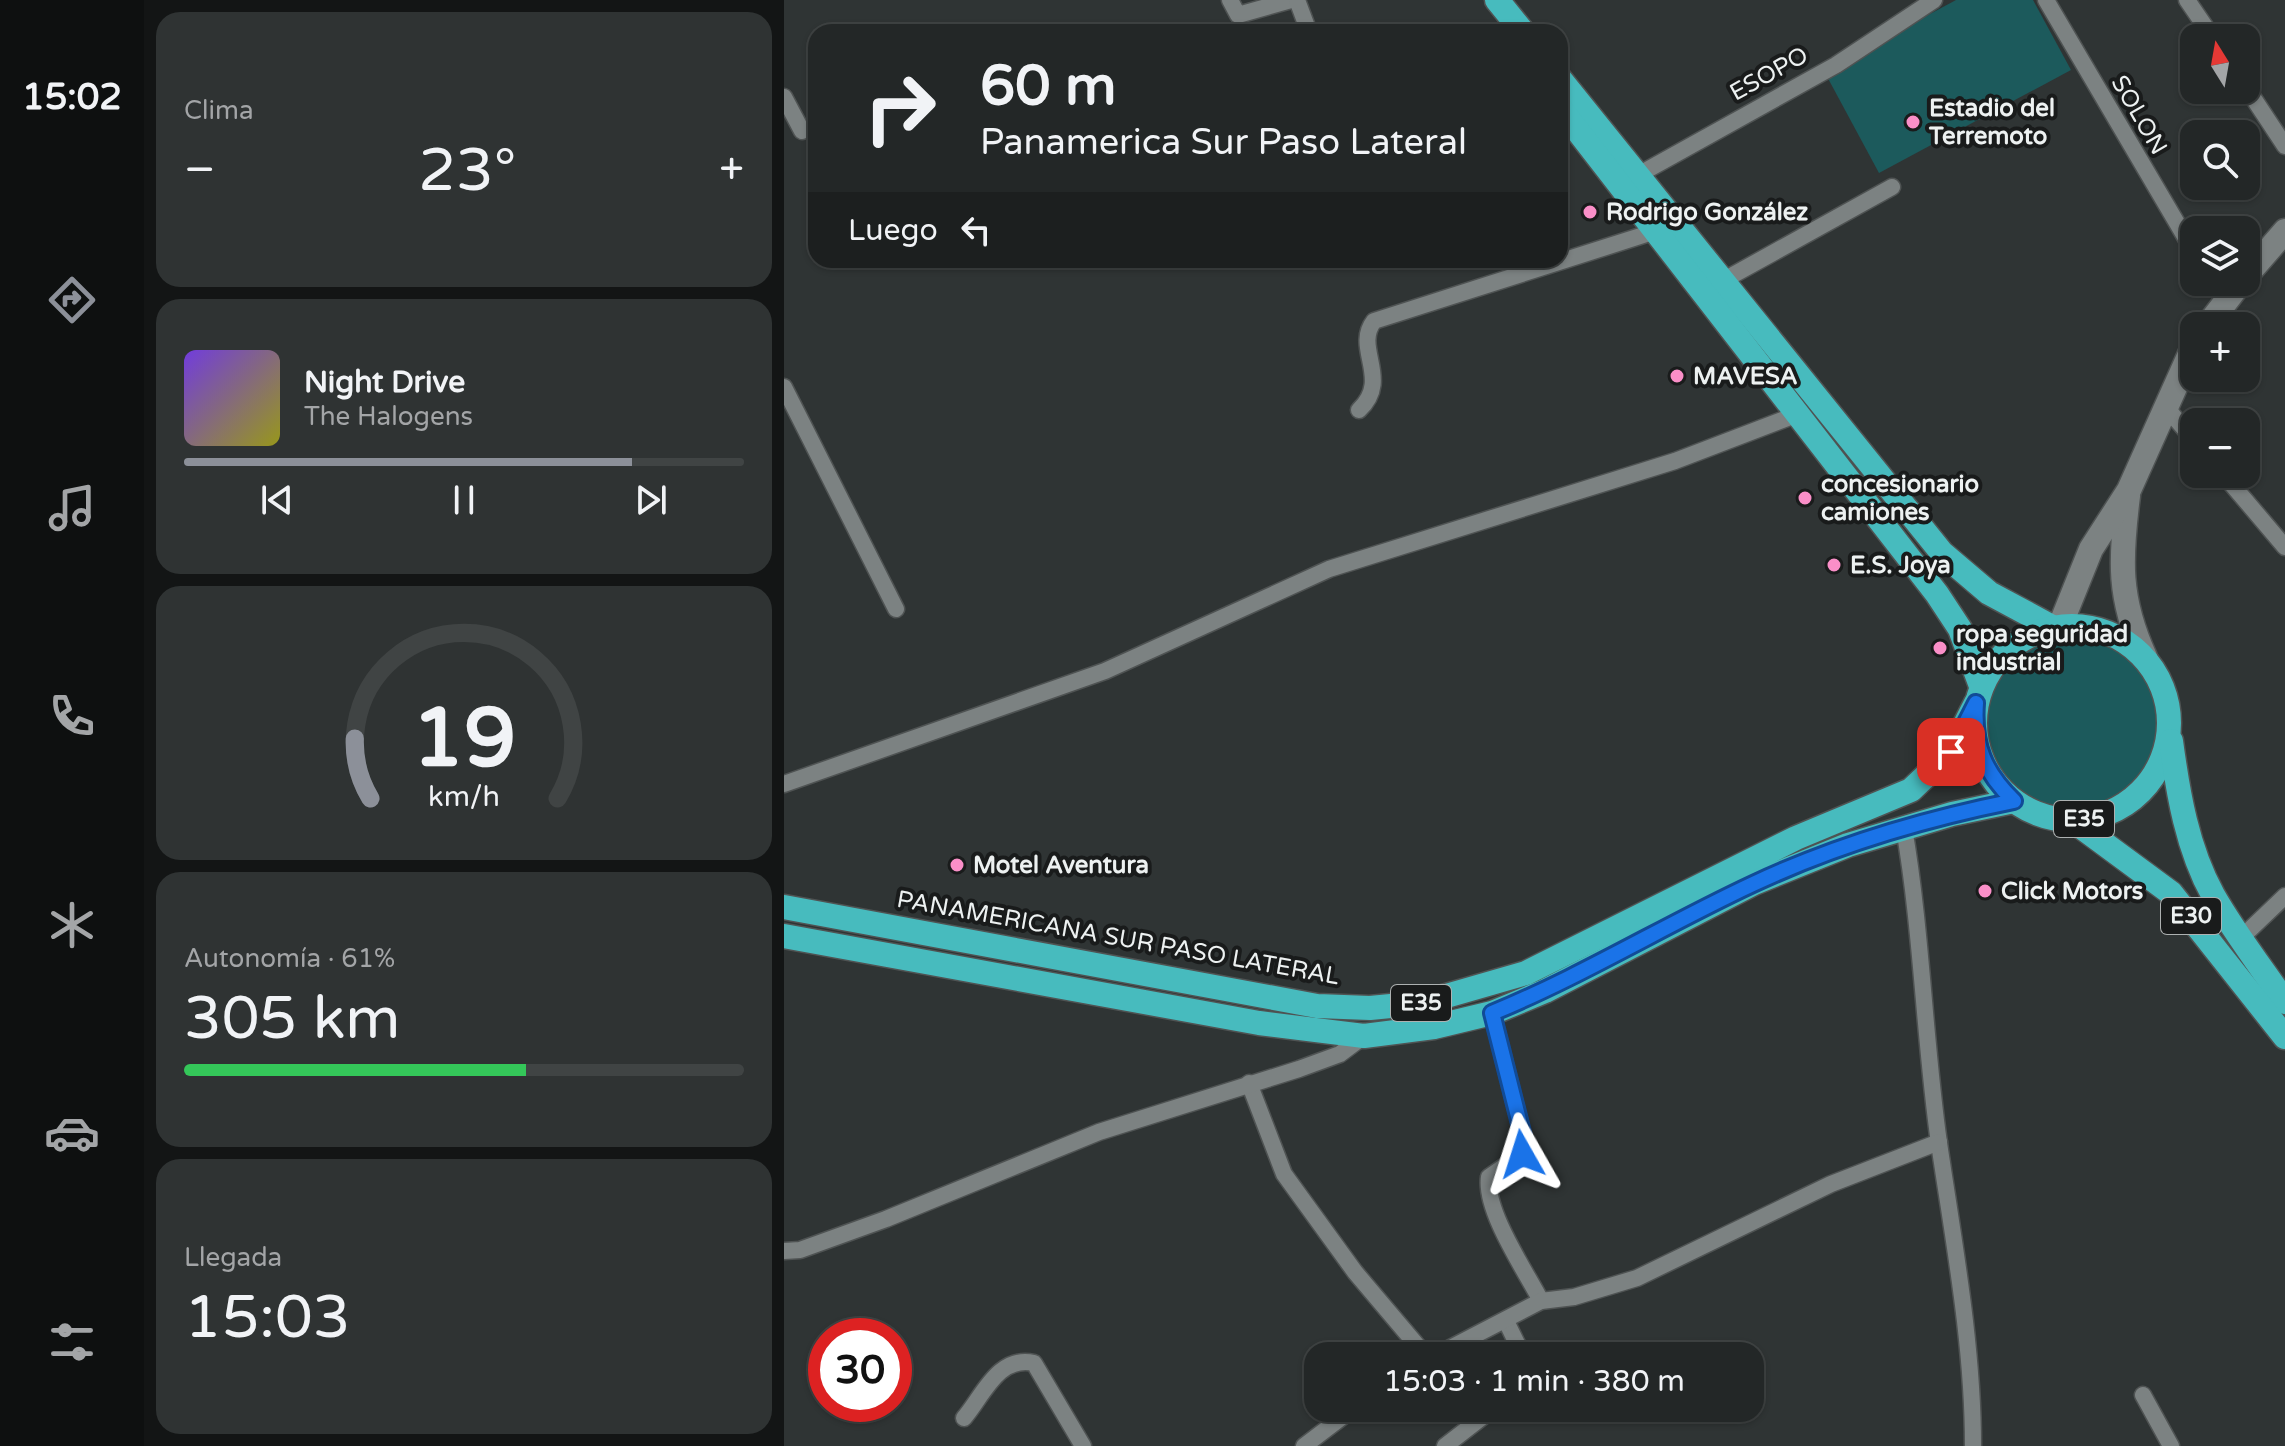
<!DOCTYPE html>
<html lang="es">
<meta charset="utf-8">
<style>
body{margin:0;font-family:"Varela Round",sans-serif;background:#2f3333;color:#f1f3f6;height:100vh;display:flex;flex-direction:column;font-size:30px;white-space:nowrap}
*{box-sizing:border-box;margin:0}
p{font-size:26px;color:#a3a5a7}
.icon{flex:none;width:44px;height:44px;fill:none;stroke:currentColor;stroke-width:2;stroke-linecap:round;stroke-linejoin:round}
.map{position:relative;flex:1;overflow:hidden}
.sheet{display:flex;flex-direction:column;gap:12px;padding:12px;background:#131515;width:640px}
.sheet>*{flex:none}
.banner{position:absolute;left:24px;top:24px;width:760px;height:244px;border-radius:24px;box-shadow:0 2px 6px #0004,0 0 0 2px #404444;background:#232727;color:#f1f3f6;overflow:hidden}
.needle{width:52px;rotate:349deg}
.buttons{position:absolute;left:1396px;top:24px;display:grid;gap:16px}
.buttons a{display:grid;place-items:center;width:80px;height:80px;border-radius:16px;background:#232727;box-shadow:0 2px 6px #0004,0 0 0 2px #404444;font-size:40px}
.speed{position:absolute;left:24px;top:1318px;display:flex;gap:16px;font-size:40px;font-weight:700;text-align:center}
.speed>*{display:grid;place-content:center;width:104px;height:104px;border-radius:50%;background:#232727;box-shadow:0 2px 6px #0004,0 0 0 2px #404444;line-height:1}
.speed .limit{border:12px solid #d22;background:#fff;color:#111}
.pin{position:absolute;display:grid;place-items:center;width:68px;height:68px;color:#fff;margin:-34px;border-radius:16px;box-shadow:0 4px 12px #0006}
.me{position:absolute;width:88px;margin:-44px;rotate:354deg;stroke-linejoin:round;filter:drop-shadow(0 0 6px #0008)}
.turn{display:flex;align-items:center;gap:28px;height:168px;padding:0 40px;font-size:36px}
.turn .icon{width:104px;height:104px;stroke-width:2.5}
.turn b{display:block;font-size:56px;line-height:68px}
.then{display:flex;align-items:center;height:76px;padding:0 40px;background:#0003;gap:16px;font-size:30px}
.big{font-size:60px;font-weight:600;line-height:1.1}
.sheet .card{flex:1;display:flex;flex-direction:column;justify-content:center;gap:12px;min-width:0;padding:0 28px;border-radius:24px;background:#2f3333}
.sheet .dial{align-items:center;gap:0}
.dial svg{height:208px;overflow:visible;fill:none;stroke:#404444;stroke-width:7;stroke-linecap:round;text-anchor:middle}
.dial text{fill:#f1f3f6;stroke:none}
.song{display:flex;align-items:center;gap:24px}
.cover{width:96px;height:96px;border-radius:12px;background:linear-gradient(135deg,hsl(260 70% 55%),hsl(60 70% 35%))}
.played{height:8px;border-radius:4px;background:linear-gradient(90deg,#8c9099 80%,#404444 80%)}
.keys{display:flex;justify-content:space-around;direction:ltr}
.heat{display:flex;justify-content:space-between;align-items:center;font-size:44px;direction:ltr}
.charge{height:12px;border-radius:6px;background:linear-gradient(90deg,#34c759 61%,#404444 0)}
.trip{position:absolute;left:520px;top:1342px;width:460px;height:80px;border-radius:24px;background:#232727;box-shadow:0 2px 6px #0004,0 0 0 2px #404444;font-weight:600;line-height:80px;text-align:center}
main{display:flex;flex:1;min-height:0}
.menu{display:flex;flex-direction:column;width:144px;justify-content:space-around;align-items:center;background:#0e1010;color:#a3a5a7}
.menu .icon{width:56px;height:56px}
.menu .selected{color:#8c9099}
.menu b{font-size:36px;color:#f1f3f6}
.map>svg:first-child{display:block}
.green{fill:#1c5a5c}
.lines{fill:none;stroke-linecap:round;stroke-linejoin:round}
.street-casing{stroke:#4f5353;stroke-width:19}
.secondary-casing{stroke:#4f5353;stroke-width:27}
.highway-casing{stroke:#4f5353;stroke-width:27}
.street{stroke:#7c8282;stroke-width:16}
.secondary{stroke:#7c8282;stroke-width:24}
.highway{stroke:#47bbbe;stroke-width:24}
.route-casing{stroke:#114b97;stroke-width:20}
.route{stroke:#1a73e8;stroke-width:14}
.poi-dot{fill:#fa8fc8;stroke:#191b1b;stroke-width:3}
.labels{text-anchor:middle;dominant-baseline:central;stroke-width:8;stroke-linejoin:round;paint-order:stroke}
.shield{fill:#191b1b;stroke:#adb1b1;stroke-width:2}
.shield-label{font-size:22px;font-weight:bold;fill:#edf1f1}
.street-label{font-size:24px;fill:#edf1f1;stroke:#191b1b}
.poi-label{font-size:24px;font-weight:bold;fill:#edf1f1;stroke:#191b1b;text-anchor:start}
</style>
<main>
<nav class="menu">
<b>15:02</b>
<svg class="icon selected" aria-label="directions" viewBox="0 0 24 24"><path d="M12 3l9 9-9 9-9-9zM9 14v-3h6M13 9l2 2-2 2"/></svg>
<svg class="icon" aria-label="music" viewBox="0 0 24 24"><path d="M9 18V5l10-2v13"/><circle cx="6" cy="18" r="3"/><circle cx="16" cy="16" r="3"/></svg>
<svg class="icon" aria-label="phone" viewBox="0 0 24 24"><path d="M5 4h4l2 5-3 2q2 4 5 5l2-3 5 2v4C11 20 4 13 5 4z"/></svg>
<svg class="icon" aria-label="climate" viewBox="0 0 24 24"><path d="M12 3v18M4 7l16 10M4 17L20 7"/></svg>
<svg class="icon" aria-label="car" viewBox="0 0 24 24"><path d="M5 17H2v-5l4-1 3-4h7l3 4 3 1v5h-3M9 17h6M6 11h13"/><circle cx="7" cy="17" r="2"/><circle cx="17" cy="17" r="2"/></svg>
<svg class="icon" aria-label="filters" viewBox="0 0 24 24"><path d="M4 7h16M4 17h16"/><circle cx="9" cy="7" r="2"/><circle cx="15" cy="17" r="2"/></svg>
</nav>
<section class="sheet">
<div class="card"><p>Clima</p>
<div class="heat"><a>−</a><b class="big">23°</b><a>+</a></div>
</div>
<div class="card">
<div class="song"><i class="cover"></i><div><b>Night Drive</b><p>The Halogens</p></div></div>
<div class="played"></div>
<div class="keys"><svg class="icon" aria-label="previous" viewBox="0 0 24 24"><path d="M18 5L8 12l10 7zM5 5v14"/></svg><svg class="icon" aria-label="pause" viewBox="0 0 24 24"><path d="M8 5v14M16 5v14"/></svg><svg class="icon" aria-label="next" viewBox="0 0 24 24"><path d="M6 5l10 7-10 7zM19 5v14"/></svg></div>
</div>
<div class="card dial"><svg viewBox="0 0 100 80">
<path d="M14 69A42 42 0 1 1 86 69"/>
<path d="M14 69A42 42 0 0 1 8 46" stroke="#8c9099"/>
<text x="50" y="56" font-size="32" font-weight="700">19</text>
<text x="50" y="72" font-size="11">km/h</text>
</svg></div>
<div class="card"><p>Autonomía · 61%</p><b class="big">305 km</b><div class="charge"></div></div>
<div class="card"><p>Llegada</p><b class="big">15:03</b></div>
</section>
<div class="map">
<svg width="1501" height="1446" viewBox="0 0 1501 1446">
<rect width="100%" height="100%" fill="#2f3434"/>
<g class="green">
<polygon points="1172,0 1249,0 1287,70 1095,173 1040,71"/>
<circle cx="1289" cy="723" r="86"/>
</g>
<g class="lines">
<defs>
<g id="street">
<polyline points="446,0 454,15 507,0"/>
<polyline points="513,0 525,32"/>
<polyline points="1262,0 1410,252"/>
<polyline points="1403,0 1429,38"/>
<polyline points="1462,87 1501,146"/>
<polyline points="0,97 18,131"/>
<polyline points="854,175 1052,65 1150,0"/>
<polyline points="940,280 1108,187"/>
<polyline points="1429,282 1441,301"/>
<polyline points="0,387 112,609"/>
<polyline points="1380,405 1410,440"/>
<path d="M 575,410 C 608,379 569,348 590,321 L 872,231"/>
<polyline points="1439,474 1501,547"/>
<polyline points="0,784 321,671 545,569 891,461 1014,414"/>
<path d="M 1120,828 C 1138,932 1140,1038 1155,1143 C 1170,1244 1189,1344 1189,1446"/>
<polyline points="1457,938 1501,896"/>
<path d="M 708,1013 L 740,1140 L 738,1154 L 705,1177 C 700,1210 741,1270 757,1301"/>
<polyline points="465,1083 500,1174 571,1272 642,1356"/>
<polyline points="0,1251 16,1250 102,1219 315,1132 515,1069 556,1054 580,1036"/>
<polyline points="722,1321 739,1356"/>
<polyline points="651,1356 757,1301 790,1297 853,1278 1047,1184 1155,1142"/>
<polyline points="1359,1395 1387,1446"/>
<path d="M 180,1418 C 199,1396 214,1355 250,1363 L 299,1446"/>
<polyline points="520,1446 570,1408"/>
<polyline points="661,1446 710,1408"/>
</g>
<g id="secondary">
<polyline points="1462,276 1501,231"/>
<polyline points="1423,326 1457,282"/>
<path d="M 1344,496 C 1336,559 1334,598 1361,657"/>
<polyline points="1276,626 1307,549 1345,490 1410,345"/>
</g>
<g id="highway">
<polyline points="713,0 739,32"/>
<polyline points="776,79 1158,553 1205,593 1270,628"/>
<polyline points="776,108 1153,594 1176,629 1197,686"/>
<circle cx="1288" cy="723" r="97"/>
<path d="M 1387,741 C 1394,793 1403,848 1429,895 C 1450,932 1477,967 1501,1002"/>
<polyline points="1288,820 1387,893 1501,1037"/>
<polyline points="0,907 533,1006 586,1008 638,1003 742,973 1012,838 1127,790 1167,752 1192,703"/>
<polyline points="0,936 475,1023 580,1036 650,1027 708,1013 761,991 970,883 1064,845 1168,814 1230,801"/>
</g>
</defs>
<use href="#street" class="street-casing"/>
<use href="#secondary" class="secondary-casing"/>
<use href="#highway" class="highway-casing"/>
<use href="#street" class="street"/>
<use href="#secondary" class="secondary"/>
<use href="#highway" class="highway"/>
</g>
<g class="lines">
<defs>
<path id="route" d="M 738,1154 L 740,1140 L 708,1013 C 798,976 881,925 969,884 C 1052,845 1140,819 1230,801 C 1200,772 1189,745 1192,703 L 1167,752"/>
</defs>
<use href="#route" class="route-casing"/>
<use href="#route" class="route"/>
</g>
<g class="poi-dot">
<circle cx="1129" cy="122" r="8"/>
<circle cx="806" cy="212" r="8"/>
<circle cx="893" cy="376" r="8"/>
<circle cx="1021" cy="498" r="8"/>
<circle cx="1050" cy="565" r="8"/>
<circle cx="1156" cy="648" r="8"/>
<circle cx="173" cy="865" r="8"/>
<circle cx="1201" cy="891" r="8"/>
</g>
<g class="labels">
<g class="shield">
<rect x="1270" y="801" width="60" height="36" rx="6"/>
<rect x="1377" y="898" width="60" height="36" rx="6"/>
<rect x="607" y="985" width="60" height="36" rx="6"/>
</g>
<g class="shield-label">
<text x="1300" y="819">E35</text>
<text x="1407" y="916">E30</text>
<text x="637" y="1003">E35</text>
</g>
<g class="street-label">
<text transform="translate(985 74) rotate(-29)">ESOPO</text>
<text transform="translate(1355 115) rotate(60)">SOLON</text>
<text transform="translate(334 938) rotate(10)">PANAMERICANA SUR PASO LATERAL</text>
</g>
<g class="poi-label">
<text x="1145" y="108">Estadio del<tspan x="1145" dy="28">Terremoto</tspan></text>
<text x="822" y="212">Rodrigo González</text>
<text x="909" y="376">MAVESA</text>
<text x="1037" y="484">concesionario<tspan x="1037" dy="28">camiones</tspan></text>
<text x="1066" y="565">E.S. Joya</text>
<text x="1172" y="634">ropa seguridad<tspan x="1172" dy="28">industrial</tspan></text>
<text x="189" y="865">Motel Aventura</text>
<text x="1217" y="891">Click Motors</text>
</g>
</g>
</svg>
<div class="buttons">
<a><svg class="needle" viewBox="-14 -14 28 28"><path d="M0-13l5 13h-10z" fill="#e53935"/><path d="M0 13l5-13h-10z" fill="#a3a5a7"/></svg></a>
<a><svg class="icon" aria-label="search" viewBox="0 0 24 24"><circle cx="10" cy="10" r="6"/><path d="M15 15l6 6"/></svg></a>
<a><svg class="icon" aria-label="layers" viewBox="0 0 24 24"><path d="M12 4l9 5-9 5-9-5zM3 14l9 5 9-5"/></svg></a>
<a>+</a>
<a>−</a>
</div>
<div class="speed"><div class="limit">30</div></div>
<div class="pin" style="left:1167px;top:752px;background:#d93025"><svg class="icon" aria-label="arrive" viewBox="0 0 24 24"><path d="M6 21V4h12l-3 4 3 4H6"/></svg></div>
<svg class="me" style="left:738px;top:1154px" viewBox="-20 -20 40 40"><path d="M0-17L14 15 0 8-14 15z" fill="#1a73e8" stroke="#fff" stroke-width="4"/></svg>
<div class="trip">15:03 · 1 min · 380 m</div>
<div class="banner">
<div class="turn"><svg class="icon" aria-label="right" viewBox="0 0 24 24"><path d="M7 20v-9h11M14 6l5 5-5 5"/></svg><div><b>60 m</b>Panamerica Sur Paso Lateral</div></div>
<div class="then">Luego<svg class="icon" aria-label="left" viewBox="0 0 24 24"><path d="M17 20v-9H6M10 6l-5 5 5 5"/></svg></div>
</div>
</div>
</main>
